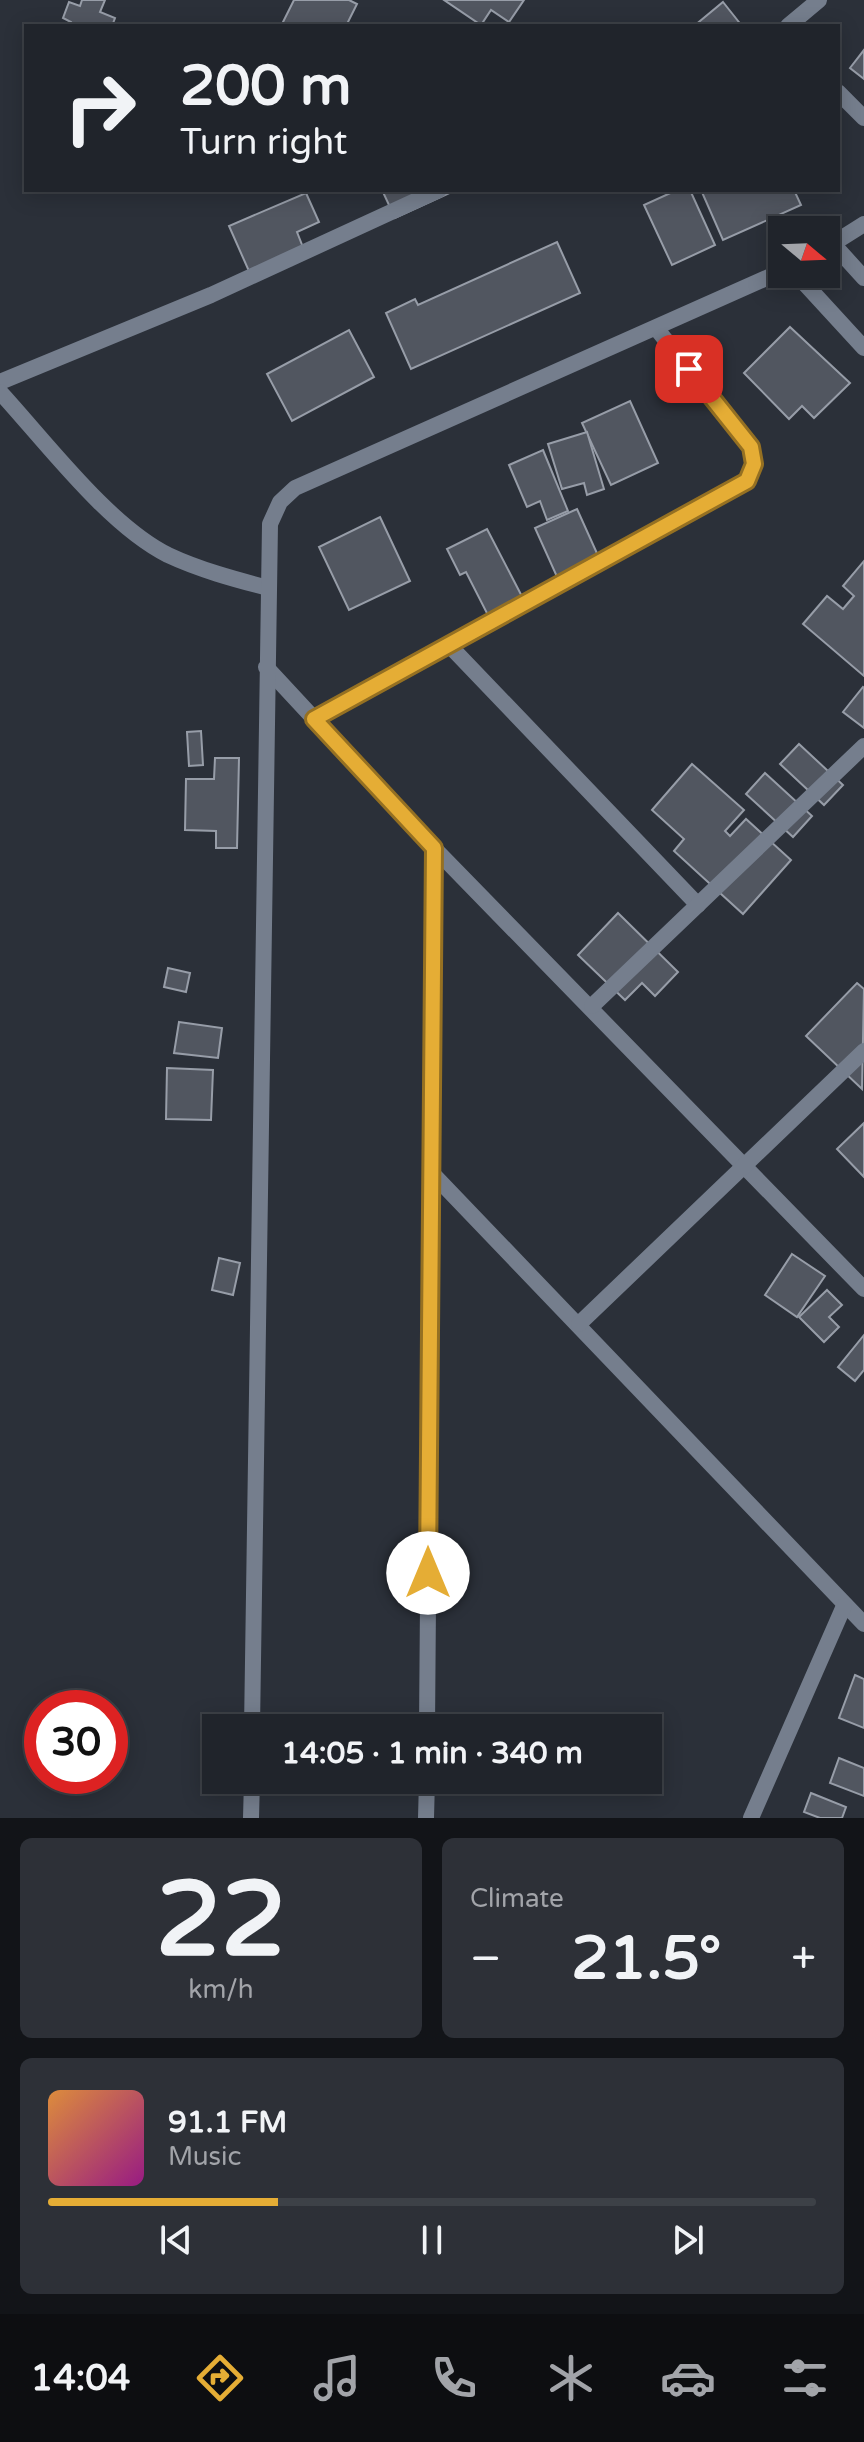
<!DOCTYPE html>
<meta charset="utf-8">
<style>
body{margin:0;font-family:"Varela Round",sans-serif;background:#2d3037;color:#f1f3f6;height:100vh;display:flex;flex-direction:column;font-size:30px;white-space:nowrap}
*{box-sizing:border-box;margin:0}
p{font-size:26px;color:#a2a4a9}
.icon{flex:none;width:44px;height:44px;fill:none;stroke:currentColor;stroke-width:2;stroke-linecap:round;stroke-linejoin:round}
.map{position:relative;height:1818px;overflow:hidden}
.drawer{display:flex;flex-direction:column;gap:20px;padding:20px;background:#121418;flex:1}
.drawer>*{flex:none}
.top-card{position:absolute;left:24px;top:24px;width:816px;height:168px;border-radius:0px;box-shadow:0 4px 20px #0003,0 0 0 2px #3d4147;background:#20242b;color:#f1f3f6;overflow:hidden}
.needle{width:52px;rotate:109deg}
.buttons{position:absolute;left:768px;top:216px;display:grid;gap:16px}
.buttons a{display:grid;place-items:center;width:72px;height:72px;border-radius:0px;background:#20242b;box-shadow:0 4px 20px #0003,0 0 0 2px #3d4147;font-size:40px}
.speed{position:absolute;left:24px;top:1690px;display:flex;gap:16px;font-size:40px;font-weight:700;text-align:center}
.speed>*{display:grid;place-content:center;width:104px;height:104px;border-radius:50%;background:#20242b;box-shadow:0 4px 20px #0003,0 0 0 2px #3d4147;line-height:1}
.speed .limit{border:12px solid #d22;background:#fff;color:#111}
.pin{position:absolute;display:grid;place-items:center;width:68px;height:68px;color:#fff;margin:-34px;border-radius:16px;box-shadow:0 4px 12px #0006}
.me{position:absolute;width:88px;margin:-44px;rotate:0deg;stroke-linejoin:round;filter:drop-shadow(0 0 6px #0008)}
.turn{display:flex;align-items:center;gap:28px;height:168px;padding:0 24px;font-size:36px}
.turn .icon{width:104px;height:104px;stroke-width:2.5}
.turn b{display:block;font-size:56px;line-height:68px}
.big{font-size:60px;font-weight:800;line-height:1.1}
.drawer .tile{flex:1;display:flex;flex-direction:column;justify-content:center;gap:12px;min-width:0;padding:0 28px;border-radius:12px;background:#2d3037}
.drawer .dial{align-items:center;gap:0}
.dial b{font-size:104px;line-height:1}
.song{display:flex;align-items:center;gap:24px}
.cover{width:96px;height:96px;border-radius:12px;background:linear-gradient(135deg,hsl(30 70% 55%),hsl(310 70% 35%))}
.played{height:8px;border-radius:4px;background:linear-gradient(90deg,#e5ad35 30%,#3d4147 30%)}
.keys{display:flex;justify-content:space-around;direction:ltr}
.heat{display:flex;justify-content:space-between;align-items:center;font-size:44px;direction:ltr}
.drawer .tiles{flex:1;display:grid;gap:20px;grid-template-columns:1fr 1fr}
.tile:last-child{grid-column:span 2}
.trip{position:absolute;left:202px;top:1714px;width:460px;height:80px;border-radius:0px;background:#20242b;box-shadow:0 4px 20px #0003,0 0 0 2px #3d4147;font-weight:800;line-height:80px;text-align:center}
.menu{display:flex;height:128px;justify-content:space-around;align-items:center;background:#0d0e11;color:#a2a4a9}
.menu .icon{width:56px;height:56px}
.menu .current{color:#e5ad35}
.menu b{font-size:36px;color:#f1f3f6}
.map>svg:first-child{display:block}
.building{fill:#515660;stroke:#979da8;stroke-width:2}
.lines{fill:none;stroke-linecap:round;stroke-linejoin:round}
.street{stroke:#757e8d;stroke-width:16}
.route-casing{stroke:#957022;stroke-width:20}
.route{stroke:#e5ad35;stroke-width:14}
</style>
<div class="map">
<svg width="864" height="1818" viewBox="0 0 864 1818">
<rect width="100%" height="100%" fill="#2b3039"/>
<g class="building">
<polygon points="82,0 105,0 100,12 115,18 112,26 70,26 71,22 63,18 69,2 80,6"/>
<polygon points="294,0 349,0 357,4 346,26 281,26"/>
<polygon points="444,0 524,0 509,22 491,10 481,25"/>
<polygon points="723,2 742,26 694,26"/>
<polygon points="864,50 864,79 850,68"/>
<polygon points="382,190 456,190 395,218"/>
<polygon points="677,190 690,190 715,245 672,265 644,205"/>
<polygon points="701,190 794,190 801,205 723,240"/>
<polygon points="306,193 319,222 297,232 306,255 252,278 229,226"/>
<polygon points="557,242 580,293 411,369 386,313 415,299 418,305"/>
<polygon points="790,327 850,383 814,418 802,406 789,419 744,373"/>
<polygon points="349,330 374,377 292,421 267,374"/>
<polygon points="630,401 658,463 611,485 582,423"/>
<polygon points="587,432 604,489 587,495 584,483 562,489 548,444"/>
<polygon points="543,450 568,511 547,520 540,501 527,507 509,465"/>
<polygon points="577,509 600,560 558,579 535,528"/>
<polygon points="380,517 410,581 349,610 319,547"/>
<polygon points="487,529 528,608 493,625 466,572 460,575 447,549"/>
<polygon points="864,561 864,676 803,624 827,596 843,609 854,596 843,586"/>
<polygon points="863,687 864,688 864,728 843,712"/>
<polygon points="201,731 203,765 189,766 187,732"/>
<polygon points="799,744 843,785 824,805 780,764"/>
<polygon points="215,758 239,758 237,848 216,848 216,831 185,830 186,779 214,779"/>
<polygon points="692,764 744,810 725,831 730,836 746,819 791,860 743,914 674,851 684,839 652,810"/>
<polygon points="765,773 812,816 793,837 746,794"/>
<polygon points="618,913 678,972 655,996 642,983 625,1000 578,955"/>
<polygon points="168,968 190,973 186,992 164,987"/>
<polygon points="857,983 864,989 862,1089 806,1036"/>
<polygon points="179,1022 222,1028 218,1058 174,1053"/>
<polygon points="167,1068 213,1070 211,1120 166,1119"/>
<polygon points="864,1123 864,1177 837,1149"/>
<polygon points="792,1254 825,1276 797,1317 765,1295"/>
<polygon points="219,1258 240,1263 233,1295 212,1290"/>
<polygon points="827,1290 842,1305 829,1317 839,1327 824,1342 799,1317"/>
<polygon points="864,1335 864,1370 855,1381 838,1367"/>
<polygon points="855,1675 864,1679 864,1728 839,1718"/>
<polygon points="839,1758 864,1768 864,1796 830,1783"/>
<polygon points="811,1793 846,1807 842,1818 820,1818 804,1812"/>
</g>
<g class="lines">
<g class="street">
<polyline points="788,26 819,0"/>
<polyline points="838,92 864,118"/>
<polyline points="833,244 864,278"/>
<polyline points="826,248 864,224"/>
<polyline points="796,274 864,348"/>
<polyline points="0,382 211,295 439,190"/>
<path d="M 0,392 C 46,442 108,525 168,555 C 200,570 234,579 268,588"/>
<polyline points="448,644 698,905"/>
<polyline points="266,667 434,848 864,1289"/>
<polyline points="314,719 747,481 754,464 751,447 656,328"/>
<polyline points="592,1006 864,746"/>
<polyline points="430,1171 864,1624"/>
<polyline points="579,1324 864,1051"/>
<polyline points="252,1728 270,524 280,502 295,488 782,271"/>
<polyline points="427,1728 434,848"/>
<polyline points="251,1818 252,1780"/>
<polyline points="426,1818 427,1780"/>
<polyline points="751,1818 844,1606"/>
</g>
</g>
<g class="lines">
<defs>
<polyline id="route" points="428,1573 434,848 314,719 747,481 754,464 751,447 689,369"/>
</defs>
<use href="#route" class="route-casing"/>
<use href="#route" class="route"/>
</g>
</svg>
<div class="buttons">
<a><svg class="needle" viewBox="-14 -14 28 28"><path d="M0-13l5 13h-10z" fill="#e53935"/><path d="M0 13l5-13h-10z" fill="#a2a4a9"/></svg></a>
</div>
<div class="speed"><div class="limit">30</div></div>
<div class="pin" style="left:689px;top:369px;background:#d93025"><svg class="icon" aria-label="arrive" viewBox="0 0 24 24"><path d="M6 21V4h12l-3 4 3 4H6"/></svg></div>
<svg class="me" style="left:428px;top:1573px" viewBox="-20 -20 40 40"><circle r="19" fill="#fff"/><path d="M0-13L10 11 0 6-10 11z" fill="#e5ad35"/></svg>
<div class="trip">14:05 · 1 min · 340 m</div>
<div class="top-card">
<div class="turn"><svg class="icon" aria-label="right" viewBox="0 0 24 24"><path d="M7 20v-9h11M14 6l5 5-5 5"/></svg><div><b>200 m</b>Turn right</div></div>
</div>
</div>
<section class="drawer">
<div class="tiles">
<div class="tile dial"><b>22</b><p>km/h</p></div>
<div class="tile"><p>Climate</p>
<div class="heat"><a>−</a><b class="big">21.5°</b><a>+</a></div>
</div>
<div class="tile">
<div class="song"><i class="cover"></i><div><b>91.1 FM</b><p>Music</p></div></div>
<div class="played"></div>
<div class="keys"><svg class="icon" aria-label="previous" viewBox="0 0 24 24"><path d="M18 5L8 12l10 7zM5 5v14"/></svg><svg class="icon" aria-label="pause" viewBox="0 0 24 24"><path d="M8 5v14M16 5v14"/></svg><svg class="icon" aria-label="next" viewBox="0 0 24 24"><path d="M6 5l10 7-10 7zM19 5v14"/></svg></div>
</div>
</div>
</section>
<nav class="menu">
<b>14:04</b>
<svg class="icon current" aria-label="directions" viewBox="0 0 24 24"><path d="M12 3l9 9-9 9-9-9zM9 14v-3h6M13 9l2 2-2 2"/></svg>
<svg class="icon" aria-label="music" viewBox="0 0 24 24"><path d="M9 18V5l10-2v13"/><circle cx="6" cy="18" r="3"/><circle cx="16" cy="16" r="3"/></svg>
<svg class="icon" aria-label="phone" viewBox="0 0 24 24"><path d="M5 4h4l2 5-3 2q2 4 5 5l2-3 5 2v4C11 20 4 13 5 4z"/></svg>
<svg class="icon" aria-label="climate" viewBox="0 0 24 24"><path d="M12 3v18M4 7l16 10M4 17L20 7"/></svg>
<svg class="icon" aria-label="car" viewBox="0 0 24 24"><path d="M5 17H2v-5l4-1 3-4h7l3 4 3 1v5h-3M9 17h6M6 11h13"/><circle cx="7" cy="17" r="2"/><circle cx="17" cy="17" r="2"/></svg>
<svg class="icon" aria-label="filters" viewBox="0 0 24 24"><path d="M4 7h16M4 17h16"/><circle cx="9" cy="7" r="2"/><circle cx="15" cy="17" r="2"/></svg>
</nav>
